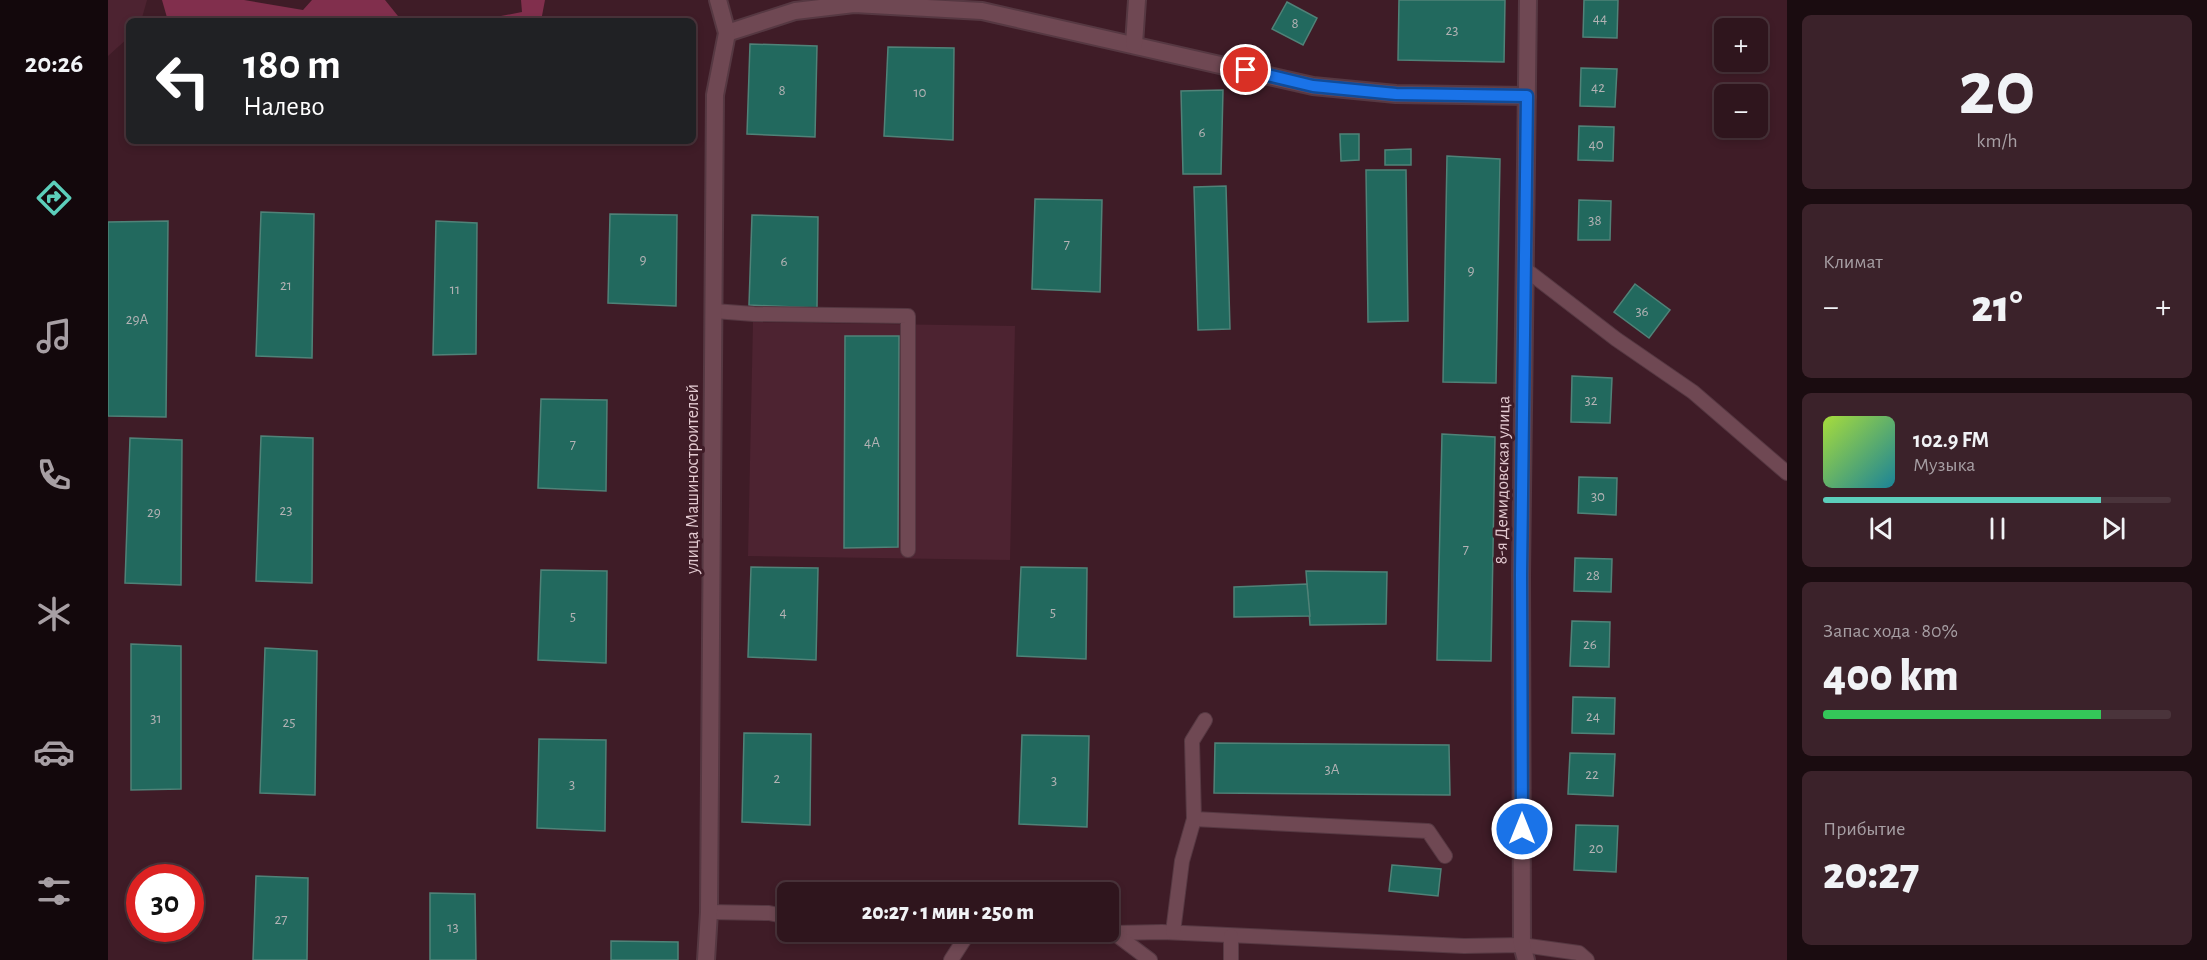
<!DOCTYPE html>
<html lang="ru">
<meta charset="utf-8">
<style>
body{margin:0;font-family:"Alegreya Sans",sans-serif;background:#3b222a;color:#f1f3f6;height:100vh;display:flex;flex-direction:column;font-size:22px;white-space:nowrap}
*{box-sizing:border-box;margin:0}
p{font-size:20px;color:#a79fa4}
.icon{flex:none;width:33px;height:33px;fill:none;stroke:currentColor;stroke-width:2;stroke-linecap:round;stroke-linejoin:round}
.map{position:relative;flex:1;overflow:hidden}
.details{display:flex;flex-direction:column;gap:15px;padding:15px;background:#1a0c10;width:420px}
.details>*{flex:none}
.guide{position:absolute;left:18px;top:18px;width:570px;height:126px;border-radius:9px;box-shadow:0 3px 9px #0003,0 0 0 2px #4a343b;background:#202124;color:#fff;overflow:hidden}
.controls{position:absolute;left:1606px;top:18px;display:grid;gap:12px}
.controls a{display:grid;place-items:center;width:54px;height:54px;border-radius:9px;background:#2f151d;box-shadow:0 3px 9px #0003,0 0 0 2px #4a343b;font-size:30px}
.speed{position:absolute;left:18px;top:864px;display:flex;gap:12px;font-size:30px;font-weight:700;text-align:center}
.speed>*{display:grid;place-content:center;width:78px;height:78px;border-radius:50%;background:#2f151d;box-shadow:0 3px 9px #0003,0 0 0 2px #4a343b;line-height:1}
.speed .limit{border:9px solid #d22;background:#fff;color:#111}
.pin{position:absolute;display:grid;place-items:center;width:51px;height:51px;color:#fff;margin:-26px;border:3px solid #fff;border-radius:50%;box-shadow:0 2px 6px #0007}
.me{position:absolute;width:66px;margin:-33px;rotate:0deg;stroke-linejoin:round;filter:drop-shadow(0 0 4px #0008)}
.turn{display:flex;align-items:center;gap:21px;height:126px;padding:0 18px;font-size:27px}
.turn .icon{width:78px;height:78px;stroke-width:2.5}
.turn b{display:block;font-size:42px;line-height:51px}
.big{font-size:45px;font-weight:800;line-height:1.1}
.details .card{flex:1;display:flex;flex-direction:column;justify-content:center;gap:9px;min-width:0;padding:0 21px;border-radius:9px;background:#3b222a}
.details .dial{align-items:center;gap:0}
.dial b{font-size:78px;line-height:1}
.song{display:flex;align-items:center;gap:18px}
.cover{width:72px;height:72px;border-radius:9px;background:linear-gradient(135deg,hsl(80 70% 55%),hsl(190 70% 35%))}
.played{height:6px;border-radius:3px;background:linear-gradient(90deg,#5ccebb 80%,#4a343b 80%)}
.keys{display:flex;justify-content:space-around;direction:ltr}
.heat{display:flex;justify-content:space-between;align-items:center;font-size:33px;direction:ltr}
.charge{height:9px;border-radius:4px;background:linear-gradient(90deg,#34c759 80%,#4a343b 0)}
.trip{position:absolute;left:669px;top:882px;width:342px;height:60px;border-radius:9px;background:#2f151d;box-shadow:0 3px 9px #0003,0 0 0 2px #4a343b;font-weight:800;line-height:60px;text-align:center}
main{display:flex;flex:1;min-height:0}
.tab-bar{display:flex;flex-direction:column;width:108px;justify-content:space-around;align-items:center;background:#13080c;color:#a79fa4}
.tab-bar .icon{width:42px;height:42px}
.tab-bar .on{color:#5ccebb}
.tab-bar b{font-size:27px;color:#f1f3f6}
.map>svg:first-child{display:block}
.built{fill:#4d2331}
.green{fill:#812f4d}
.building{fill:#22695e;stroke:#508278;stroke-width:1.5}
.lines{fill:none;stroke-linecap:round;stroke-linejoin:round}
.service-casing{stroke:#563842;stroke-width:16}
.minor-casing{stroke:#563842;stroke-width:20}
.service{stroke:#6f4853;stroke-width:14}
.minor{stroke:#6f4853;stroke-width:16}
.route-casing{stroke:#114b97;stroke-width:15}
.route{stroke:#1a73e8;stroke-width:10}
.labels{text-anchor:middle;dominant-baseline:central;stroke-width:6;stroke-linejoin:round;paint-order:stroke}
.number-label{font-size:15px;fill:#b3b2b4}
.street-label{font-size:18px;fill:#e3cad1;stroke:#3f1c27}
</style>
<main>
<nav class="tab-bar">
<b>20:26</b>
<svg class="icon on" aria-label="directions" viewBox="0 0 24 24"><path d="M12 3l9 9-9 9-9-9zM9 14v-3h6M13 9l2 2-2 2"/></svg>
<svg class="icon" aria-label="music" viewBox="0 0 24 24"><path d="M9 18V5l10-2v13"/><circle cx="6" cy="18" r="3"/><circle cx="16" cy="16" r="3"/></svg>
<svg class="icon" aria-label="phone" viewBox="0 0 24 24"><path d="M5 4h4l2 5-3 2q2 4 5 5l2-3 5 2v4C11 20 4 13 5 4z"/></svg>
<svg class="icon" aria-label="climate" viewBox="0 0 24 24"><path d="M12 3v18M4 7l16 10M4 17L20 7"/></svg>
<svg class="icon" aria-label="car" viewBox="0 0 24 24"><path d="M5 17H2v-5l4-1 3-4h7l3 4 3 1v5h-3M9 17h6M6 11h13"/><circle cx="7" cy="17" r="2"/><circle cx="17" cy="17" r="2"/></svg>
<svg class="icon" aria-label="filters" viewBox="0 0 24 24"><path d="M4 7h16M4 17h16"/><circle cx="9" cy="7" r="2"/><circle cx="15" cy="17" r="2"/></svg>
</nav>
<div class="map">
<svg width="1679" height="960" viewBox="0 0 1679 960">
<rect width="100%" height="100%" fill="#3f1c27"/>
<g class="built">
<polygon points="0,0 39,0 33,21 21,21 21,37 0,56"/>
<polygon points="645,322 907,326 902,560 640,556"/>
</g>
<g class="green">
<polygon points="54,0 136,0 195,10 204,0 277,0 294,21 60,21"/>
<polygon points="413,0 437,0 433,21 367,21 414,12"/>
</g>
<g class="building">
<polygon points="1291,0 1397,0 1396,62 1290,60"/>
<polygon points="1476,0 1510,0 1509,38 1475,37"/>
<polygon points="1179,2 1209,18 1195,45 1164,29"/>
<polygon points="642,44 709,46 707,137 639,134"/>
<polygon points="780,47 846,48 845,140 776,136"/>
<polygon points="1473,68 1509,69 1507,107 1472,106"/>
<polygon points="1115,90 1113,174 1075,174 1073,91"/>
<polygon points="1471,126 1506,127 1505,161 1470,160"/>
<polygon points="1232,134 1251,134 1251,160 1233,161"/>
<polygon points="1303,149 1303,165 1277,165 1277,150"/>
<polygon points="1339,156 1392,159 1388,383 1335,382"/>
<polygon points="1258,170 1298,170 1300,321 1260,322"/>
<polygon points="1118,186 1122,329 1090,330 1086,187"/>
<polygon points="927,199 994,200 992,292 924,289"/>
<polygon points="1471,200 1503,201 1502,240 1470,240"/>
<polygon points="153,212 206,214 204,358 148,356"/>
<polygon points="502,214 569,215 568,306 500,303"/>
<polygon points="644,215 710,217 709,308 641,305"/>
<polygon points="60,221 58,417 0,416 0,222"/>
<polygon points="328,221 369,223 368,354 325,355"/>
<polygon points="1527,284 1562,310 1541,338 1506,312"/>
<polygon points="737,336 791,336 790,547 736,548"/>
<polygon points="1464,376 1504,378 1502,423 1463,422"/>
<polygon points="433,399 499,400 498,491 430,488"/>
<polygon points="1334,434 1387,437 1383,661 1329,660"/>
<polygon points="153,436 205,438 204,583 148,581"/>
<polygon points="22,438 74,440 73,585 17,583"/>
<polygon points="1471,477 1509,478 1508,515 1470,513"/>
<polygon points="1467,558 1504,559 1503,592 1466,591"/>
<polygon points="643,567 710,568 708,660 640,657"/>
<polygon points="913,567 979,568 978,659 909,656"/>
<polygon points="433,570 499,571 498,663 430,660"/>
<polygon points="1198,571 1279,572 1278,624 1202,625"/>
<polygon points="1199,584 1202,616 1126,617 1126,587"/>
<polygon points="1464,621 1502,622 1501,667 1462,666"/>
<polygon points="23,644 73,646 73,789 23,790"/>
<polygon points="157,648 209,651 207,795 152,793"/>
<polygon points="1465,697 1507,698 1506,734 1464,733"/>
<polygon points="636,733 703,734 702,825 634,822"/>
<polygon points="914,735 981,736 979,827 911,824"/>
<polygon points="431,739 498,740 497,831 429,828"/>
<polygon points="1107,743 1341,745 1342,795 1106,793"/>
<polygon points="1462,753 1507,754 1505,796 1460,794"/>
<polygon points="1468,825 1510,826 1508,872 1466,870"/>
<polygon points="1284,865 1333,869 1330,896 1281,891"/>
<polygon points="148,876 200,878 199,960 145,960"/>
<polygon points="322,893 367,894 368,960 322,960"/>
<polygon points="503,941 570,942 570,960 503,960"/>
</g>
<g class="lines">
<defs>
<g id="service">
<polyline points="1417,269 1508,339 1585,392 1679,473"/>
<polyline points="606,311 646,314 800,316 800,550"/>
<polyline points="1086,819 1320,831 1337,856"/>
<polyline points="601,912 661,913 680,917"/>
<polyline points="743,932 814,932"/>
<polyline points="838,932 1006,933 1054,932 1356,946 1414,945 1471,953 1479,960"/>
<polyline points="1065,932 1074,861 1086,819 1084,741 1097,720"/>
<polyline points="1006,933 1042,960"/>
<polyline points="1123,936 1123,960"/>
<polyline points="843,960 861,932"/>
</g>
<g id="minor">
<polyline points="619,33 687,11 746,4 874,11 1205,86 1288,94 1419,96"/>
<polyline points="1026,44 1029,0"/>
<polyline points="598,960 601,912 607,95 619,33 610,0"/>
<polyline points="1418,960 1414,945 1413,575 1420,0"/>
</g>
</defs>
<use href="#service" class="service-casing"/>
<use href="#minor" class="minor-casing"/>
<use href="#service" class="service"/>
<use href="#minor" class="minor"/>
</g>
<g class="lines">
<defs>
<polyline id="route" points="1138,70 1205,86 1288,94 1419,96 1413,575 1414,829"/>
</defs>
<use href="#route" class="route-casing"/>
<use href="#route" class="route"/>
</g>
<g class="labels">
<g class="number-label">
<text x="1492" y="18">44</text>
<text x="1187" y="23">8</text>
<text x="1344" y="30">23</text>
<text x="1490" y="87">42</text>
<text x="674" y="90">8</text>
<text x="812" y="92">10</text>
<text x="1094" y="132">6</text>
<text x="1488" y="144">40</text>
<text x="1487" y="220">38</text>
<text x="959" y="244">7</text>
<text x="535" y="259">9</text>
<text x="676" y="261">6</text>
<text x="1363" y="270">9</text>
<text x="178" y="285">21</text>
<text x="347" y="289">11</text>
<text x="1534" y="311">36</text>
<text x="29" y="319">29А</text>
<text x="1483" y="400">32</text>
<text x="764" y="442">4А</text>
<text x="465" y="444">7</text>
<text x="1490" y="496">30</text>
<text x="178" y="510">23</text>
<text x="46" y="512">29</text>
<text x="1358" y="549">7</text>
<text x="1485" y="575">28</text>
<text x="675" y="612">4</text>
<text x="945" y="612">5</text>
<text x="465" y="616">5</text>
<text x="1482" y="644">26</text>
<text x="1485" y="716">24</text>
<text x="48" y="718">31</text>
<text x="181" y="722">25</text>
<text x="1224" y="769">3А</text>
<text x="1484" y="774">22</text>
<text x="669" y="778">2</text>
<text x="946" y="780">3</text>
<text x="464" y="784">3</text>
<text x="1488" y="848">20</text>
<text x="173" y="919">27</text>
<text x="345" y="927">13</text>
</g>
<g class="street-label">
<text transform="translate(585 479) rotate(-90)">улица Машиностроителей</text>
<text transform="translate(1395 480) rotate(-89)">8-я Демидовская улица</text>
</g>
</g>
</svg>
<div class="controls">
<a>+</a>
<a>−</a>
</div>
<div class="speed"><div class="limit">30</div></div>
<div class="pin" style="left:1138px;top:70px;background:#d93025"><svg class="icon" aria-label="arrive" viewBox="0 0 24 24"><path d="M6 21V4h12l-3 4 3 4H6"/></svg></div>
<svg class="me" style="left:1414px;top:829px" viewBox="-20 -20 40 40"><circle r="17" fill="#1a73e8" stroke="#fff" stroke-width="3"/><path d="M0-11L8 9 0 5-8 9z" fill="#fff"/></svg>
<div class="trip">20:27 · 1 мин · 250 m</div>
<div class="guide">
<div class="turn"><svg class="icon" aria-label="left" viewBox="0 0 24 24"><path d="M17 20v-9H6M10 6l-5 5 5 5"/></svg><div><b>180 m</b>Налево</div></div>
</div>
</div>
<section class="details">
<div class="card dial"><b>20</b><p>km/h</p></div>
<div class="card"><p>Климат</p>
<div class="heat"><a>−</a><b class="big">21°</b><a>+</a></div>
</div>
<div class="card">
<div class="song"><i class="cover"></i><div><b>102.9 FM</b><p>Музыка</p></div></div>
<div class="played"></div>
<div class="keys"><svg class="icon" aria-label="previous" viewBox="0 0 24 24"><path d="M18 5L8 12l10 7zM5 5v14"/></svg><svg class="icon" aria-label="pause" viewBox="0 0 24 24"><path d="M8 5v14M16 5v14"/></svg><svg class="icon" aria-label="next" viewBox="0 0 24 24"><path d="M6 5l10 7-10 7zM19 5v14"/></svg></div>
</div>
<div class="card"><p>Запас хода · 80%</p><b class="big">400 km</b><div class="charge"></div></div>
<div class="card"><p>Прибытие</p><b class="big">20:27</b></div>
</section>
</main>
